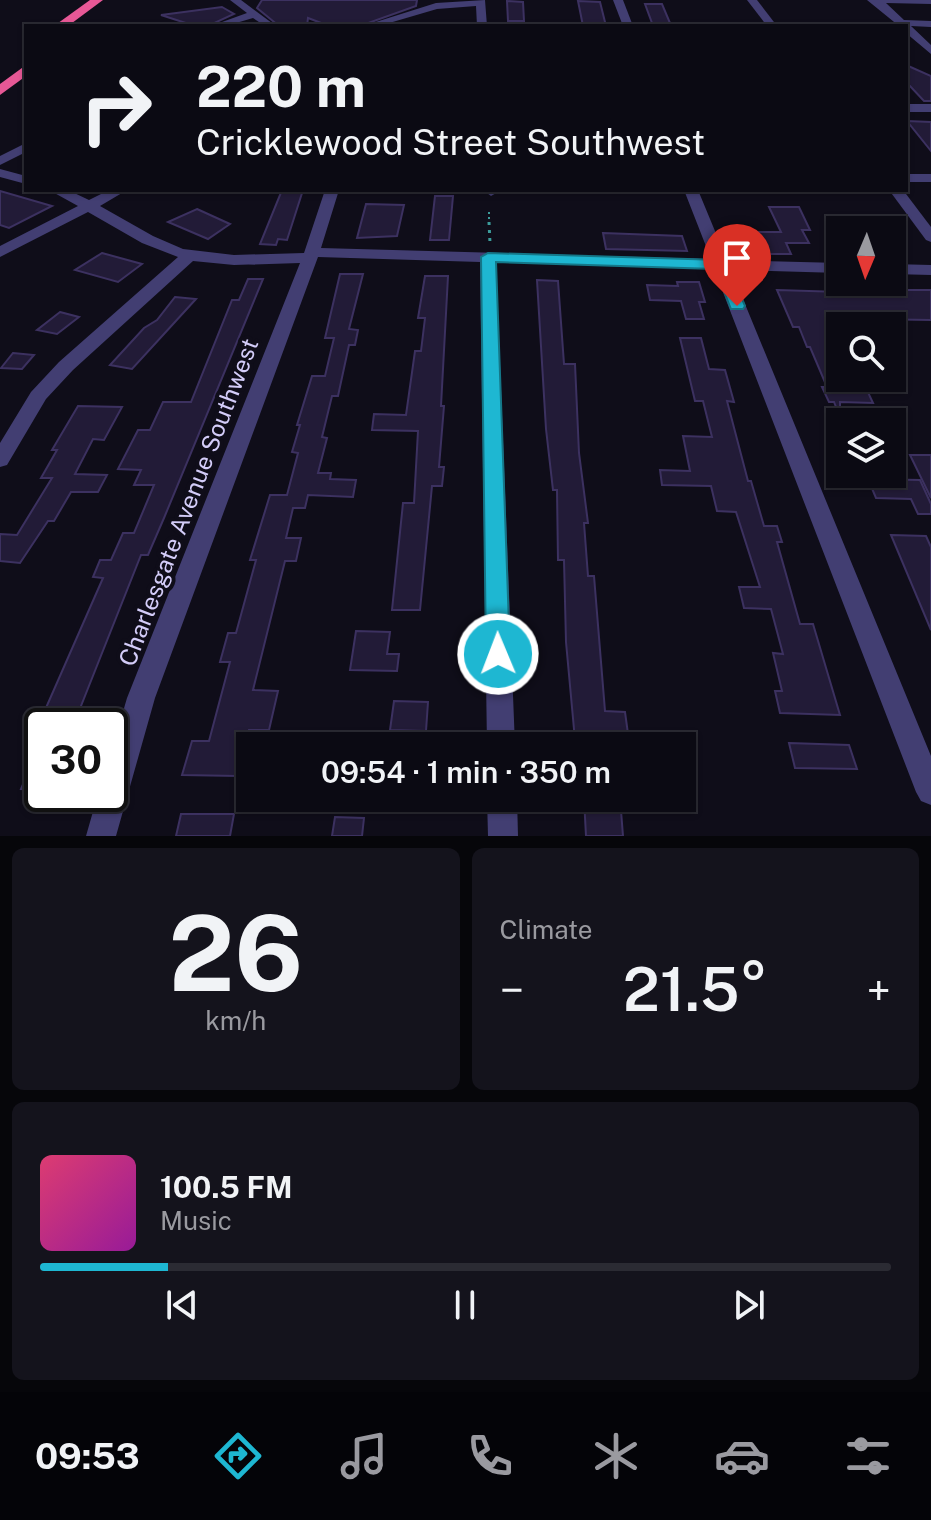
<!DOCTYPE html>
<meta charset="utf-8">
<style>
body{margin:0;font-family:"Public Sans",sans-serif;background:#14131c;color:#f1f3f6;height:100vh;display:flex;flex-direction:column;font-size:30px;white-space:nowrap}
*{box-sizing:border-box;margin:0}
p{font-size:26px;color:#9a9aa0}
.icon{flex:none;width:44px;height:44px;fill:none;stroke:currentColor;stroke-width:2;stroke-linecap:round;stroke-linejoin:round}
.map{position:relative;height:836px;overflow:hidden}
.panel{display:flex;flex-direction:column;gap:12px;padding:12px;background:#06060a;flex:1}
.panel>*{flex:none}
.guide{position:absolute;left:24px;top:24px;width:884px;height:168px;border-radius:0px;box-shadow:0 2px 6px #0004,0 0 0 2px #2b2b33;background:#0b0a13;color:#f1f3f6;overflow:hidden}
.needle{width:52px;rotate:182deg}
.tools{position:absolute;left:826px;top:216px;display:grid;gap:16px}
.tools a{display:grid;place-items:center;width:80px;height:80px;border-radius:0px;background:#0b0a13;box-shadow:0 2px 6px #0004,0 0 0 2px #2b2b33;font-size:40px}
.speed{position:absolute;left:24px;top:708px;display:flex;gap:16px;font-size:40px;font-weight:700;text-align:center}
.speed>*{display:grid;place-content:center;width:104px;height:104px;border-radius:50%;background:#0b0a13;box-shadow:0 2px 6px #0004,0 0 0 2px #2b2b33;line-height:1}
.speed .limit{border:4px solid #111;border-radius:12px;background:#fff;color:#111}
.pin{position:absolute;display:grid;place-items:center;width:68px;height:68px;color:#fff;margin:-82px -34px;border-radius:50% 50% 50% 0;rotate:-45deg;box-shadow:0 0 8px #0007}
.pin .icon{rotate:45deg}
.me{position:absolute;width:88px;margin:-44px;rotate:359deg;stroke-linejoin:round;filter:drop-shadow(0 0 6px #0008)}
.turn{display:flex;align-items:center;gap:28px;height:168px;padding:0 40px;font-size:36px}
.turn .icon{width:104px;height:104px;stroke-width:2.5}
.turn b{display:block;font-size:56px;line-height:68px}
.big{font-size:60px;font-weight:600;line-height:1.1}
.panel .card{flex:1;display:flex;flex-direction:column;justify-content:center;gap:12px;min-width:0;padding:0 28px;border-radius:12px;background:#14131c}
.panel .dial{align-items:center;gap:0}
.dial b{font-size:104px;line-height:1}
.song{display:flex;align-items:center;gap:24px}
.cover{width:96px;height:96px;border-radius:12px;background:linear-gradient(135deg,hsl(340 70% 55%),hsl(300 70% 35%))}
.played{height:8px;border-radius:4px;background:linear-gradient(90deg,#1eb7d2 15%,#2b2b33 15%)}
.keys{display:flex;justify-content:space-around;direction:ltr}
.heat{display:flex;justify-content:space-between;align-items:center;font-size:44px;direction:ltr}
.panel .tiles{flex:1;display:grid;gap:12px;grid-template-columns:1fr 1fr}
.card:last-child{grid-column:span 2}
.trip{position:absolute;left:236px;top:732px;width:460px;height:80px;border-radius:0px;background:#0b0a13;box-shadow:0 2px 6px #0004,0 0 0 2px #2b2b33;font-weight:600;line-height:80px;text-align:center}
.dock{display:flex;height:128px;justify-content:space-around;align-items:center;background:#040408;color:#9a9aa0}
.dock .icon{width:56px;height:56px}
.dock .on{color:#1eb7d2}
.dock b{font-size:36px;color:#f1f3f6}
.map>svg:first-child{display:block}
.building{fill:#221b37;stroke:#3c3160;stroke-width:2}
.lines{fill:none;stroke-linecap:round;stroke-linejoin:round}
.path-far1{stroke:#3c9c9b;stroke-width:2;stroke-dasharray:2 3;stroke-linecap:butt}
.path{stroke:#3c9c9b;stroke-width:3;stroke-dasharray:3 5;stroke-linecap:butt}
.minor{fill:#423e72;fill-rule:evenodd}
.highway{fill:#e75896;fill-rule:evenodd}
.route{fill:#1eb7d2;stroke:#147788;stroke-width:2}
.labels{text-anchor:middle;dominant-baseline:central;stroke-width:8;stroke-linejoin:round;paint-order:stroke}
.street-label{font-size:24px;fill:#d3ccf8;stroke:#0f0d19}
</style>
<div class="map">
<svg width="931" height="836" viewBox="0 0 931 836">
<rect width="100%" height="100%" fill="#0f0d19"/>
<g class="building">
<polygon points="262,0 417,0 416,6 360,26 329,26 308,18 307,26 279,26 257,8"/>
<polygon points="507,1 523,2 524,21 508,21"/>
<polygon points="578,1 600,2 606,26 583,26"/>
<polygon points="645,4 662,4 670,23 652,23"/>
<polygon points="222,7 234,14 208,26 195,26 161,15"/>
<polygon points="906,65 931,76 931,101 924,101 910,86 906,86"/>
<polygon points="907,121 931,122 931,151"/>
<polygon points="282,190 303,190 287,240 278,239 276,245 260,244"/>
<polygon points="0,191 52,206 9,228 0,225"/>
<polygon points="435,196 453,196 449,240 430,240"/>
<polygon points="366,204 404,205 397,236 357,238"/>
<polygon points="769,207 799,207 810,230 802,230 809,243 786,243 791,254 757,254 749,232 781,232"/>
<polygon points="197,209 230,224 208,239 168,222"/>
<polygon points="603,233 682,236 687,251 606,249"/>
<polygon points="102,253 142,264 118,282 75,270"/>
<polygon points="340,274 363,274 349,329 358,330 355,345 349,345 338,396 332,396 322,437 327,438 318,473 331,473 330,479 356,480 353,497 308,495 305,508 293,508 286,538 301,538 296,561 285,561 253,690 278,691 269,730 249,730 238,776 182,775 192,741 209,741 230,662 220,662 228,633 236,633 256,560 250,560 270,495 287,495 298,453 292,452 300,425 297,425 312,376 325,376 334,338 325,338"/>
<polygon points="425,276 448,276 441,406 444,406 439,467 444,467 442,486 432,486 420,610 392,610 403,503 414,503 418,431 372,430 374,414 406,415 415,351 421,351 425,318 418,318"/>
<polygon points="248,279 263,279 164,518 148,555 141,555 73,726 38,726 103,578 93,577 100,560 111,560 123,533 134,533 154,485 134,485 141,470 118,469 138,430 150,430 163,402 191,402 232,300 239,300"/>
<polygon points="537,280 558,281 564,364 575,364 579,453 588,523 584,523 588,576 594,576 605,711 625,712 629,741 575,740 566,642 564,560 558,560 557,490 553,490 546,429"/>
<polygon points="677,282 699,282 705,302 699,302 704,319 686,319 681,301 650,300 647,285 678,286"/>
<polygon points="777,290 872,293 870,290 931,290 931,320 869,319 873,326 840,326 840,378 852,378 856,388 866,388 873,403 840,402 840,417 834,402 829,402 822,387 827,387 810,347 807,347 799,327 793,327"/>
<polygon points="175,297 196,299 132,369 110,365 144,328 157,320"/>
<polygon points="60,312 79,317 57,334 37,330"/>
<polygon points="680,338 701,338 709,369 725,370 734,402 727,401 748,481 751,481 764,526 777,526 782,542 777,542 800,624 813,624 840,715 780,713 775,691 782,691 773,653 783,654 771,609 744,608 739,587 760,587 736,512 717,511 711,486 662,485 660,470 690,471 683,436 712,437 703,401 695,401"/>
<polygon points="13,353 34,355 22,369 1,368"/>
<polygon points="78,406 122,407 104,440 93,439 75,474 107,475 98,492 71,492 54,521 48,521 20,563 0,561 0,534 17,535 52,478 41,478 57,450 52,450"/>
<polygon points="910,455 931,455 931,498"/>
<polygon points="868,479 920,480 931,504 931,514 918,514 911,499 876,498"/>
<polygon points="891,535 926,536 931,547 931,630"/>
<polygon points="356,631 390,632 387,654 399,654 397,671 350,670"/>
<polygon points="394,701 428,702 426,731 390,730"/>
<polygon points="42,739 42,790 21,789"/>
<polygon points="789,743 849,745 857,769 795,768"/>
<polygon points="584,798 620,798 623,836 586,836"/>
<polygon points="181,814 234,814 230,836 176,836"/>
<polygon points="335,817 364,818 362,836 332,836"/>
</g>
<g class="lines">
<polyline class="path-far1" points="489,212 489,224"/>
<polyline class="path" points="489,222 490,243"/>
<g class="minor">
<polygon points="230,0 241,0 276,26 265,26 253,18 226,26 211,26 247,13"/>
<polygon points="485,0 487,26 477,26 476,6 437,9 379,26 363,26 436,3"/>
<polygon points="613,0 623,0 633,26 623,26"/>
<polygon points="747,0 757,0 777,26 767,26"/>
<polygon points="867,0 931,0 931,4 886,3 904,20 931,21 931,27 911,26 931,45 931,54 906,33 906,26 899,26"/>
<rect x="906" y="104" width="25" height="8"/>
<polygon points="26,143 26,152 0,165 0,156"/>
<polygon points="0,169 26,176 26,184 0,177"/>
<rect x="906" y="174" width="25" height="8"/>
<polygon points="49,190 68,190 89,200 109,190 127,190 100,206 153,236 183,249 234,255 304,253 325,190 339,190 321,248 711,259 684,190 698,190 727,260 840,263 840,273 731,270 931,756 931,805 921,801 916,792 714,269 496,262 515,746 487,746 480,262 318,257 155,698 116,836 86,836 98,794 110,794 110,756 127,698 300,263 234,265 193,261 73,370 46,399 7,465 0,467 0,443 31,392 59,362 178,257 142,243 88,212 0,257 0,246 78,206"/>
<polygon points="483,190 497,190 498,192 491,196"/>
<polygon points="889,190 903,190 931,227 931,242 926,240"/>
<polygon points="892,264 931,265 931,275 892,274"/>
<polygon points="487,798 517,798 518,836 488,836"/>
</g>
<g class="highway">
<polygon points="90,0 103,0 68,26 54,26"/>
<polygon points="26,65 26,76 0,95 0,84"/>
</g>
</g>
<polygon class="route" points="488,253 721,260 728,264 745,306 743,309 731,309 715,269 496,262 510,654 507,661 498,664 490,661 486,654 481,257"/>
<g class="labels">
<g class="street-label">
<text transform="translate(188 502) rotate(-69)">Charlesgate Avenue Southwest</text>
</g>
</g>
</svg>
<div class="tools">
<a><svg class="needle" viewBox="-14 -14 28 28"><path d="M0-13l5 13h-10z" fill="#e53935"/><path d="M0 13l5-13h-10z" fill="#9a9aa0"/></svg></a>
<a><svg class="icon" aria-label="search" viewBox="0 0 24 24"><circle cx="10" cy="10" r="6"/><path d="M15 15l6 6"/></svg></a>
<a><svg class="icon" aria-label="layers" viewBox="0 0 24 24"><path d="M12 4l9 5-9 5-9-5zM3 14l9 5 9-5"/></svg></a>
</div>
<div class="speed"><div class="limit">30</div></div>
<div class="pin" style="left:737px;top:306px;background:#d93025"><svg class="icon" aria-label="arrive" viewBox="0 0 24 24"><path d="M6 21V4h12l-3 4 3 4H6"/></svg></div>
<svg class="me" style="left:498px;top:654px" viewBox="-20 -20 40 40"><circle r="17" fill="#1eb7d2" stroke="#fff" stroke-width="3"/><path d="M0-11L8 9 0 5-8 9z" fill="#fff"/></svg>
<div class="trip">09:54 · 1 min · 350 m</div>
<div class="guide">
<div class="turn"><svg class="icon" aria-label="right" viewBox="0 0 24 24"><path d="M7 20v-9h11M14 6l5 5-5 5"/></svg><div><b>220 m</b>Cricklewood Street Southwest</div></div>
</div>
</div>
<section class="panel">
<div class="tiles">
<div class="card dial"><b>26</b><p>km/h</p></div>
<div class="card"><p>Climate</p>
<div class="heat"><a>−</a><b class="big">21.5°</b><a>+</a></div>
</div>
<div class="card">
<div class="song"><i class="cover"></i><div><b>100.5 FM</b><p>Music</p></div></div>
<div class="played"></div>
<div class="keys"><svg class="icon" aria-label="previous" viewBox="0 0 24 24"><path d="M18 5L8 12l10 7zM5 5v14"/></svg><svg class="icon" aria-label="pause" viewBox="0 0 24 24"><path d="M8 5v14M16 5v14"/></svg><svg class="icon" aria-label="next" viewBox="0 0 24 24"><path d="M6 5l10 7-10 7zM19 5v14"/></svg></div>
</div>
</div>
</section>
<nav class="dock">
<b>09:53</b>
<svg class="icon on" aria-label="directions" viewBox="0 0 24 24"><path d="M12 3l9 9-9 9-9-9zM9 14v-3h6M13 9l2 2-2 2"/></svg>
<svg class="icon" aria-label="music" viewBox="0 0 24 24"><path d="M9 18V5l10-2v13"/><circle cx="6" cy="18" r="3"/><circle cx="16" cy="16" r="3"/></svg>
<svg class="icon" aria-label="phone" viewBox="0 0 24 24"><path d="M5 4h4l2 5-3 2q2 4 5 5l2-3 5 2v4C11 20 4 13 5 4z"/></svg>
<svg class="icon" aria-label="climate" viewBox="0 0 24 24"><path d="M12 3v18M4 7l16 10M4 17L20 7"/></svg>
<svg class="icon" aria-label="car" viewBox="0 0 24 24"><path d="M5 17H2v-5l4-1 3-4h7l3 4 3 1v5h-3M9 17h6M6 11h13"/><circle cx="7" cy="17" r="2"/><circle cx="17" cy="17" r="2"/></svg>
<svg class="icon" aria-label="filters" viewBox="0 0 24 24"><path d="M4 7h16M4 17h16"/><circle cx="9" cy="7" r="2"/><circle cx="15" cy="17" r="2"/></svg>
</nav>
